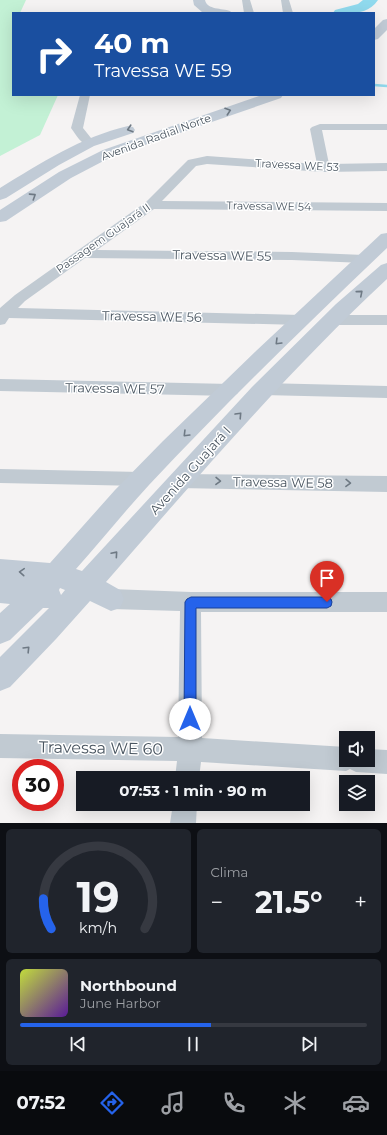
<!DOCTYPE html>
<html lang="pt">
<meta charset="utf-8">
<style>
body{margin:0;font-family:Montserrat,sans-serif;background:#20242c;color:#f1f3f6;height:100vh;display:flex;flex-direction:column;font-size:15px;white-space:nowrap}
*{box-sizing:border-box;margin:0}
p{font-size:13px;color:#9ea1a6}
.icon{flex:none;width:22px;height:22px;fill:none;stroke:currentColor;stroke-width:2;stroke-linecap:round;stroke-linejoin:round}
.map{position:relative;height:823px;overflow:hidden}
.drawer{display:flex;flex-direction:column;gap:6px;padding:6px;background:#0d0f14;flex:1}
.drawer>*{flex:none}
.guide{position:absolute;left:12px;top:12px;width:363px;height:84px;border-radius:0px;box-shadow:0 4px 16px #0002;background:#1a4fa0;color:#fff;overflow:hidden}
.buttons{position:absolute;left:339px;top:731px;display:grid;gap:8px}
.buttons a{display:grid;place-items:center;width:36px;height:36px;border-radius:0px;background:#171b24;box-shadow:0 4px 16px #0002;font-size:20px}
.speed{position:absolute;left:12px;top:759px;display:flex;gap:8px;font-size:20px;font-weight:700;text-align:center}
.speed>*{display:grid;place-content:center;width:52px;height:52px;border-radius:50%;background:#171b24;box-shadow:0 4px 16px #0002;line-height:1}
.speed .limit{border:6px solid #d22;background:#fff;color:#111}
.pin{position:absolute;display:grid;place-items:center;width:34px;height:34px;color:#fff;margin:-41px -17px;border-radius:50% 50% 50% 0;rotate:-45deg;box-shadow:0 0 4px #0007}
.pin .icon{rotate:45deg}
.me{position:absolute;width:44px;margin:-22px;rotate:0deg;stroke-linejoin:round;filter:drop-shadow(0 0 3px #0008)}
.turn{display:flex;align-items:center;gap:14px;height:84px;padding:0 16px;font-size:18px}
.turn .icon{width:52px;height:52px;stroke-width:2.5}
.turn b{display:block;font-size:28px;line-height:34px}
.big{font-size:30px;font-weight:700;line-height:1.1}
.drawer .widget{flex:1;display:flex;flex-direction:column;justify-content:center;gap:6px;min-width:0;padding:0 14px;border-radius:6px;background:#20242c}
.drawer .dial{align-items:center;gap:0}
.dial svg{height:104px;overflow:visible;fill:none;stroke:#363941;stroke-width:7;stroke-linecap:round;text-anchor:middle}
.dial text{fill:#f1f3f6;stroke:none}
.song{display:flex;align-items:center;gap:12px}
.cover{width:48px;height:48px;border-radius:6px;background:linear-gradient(135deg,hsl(70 70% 55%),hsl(270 70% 35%))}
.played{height:4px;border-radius:2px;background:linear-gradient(90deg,#2563eb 55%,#363941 55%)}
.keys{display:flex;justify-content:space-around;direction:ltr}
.heat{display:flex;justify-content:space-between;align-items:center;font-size:22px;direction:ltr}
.drawer .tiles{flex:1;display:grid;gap:6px;grid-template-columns:1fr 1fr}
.widget:last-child{grid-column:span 2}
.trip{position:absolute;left:76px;top:771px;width:234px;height:40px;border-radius:0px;background:#171b24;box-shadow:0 4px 16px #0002;font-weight:700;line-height:40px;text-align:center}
.dock{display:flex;height:64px;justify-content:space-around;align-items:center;background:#090b0e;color:#9ea1a6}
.dock .icon{width:28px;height:28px}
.dock .current{color:#2563eb}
.dock b{font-size:18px;color:#f1f3f6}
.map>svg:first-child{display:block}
.green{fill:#c3f1d5}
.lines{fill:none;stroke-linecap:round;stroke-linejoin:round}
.stream{stroke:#90daee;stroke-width:2.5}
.river{fill:#90daee;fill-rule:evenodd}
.street{fill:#c1cad2;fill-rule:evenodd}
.secondary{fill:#c1cbd6;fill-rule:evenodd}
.oneway{stroke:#6e7984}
.oneway2{stroke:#6e7983}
.route{fill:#2563eb;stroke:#184099}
.labels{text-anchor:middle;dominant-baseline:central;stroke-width:3;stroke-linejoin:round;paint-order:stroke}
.far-street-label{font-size:11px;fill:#4a5661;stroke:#fff}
.street-label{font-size:13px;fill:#4a5661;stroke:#fff}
.near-street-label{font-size:16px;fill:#4a5661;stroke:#fff}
</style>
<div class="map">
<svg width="387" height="823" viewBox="0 0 387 823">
<rect width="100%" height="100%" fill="#f5f3f3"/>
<polygon class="green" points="0,0 26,0 20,13 13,13 13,95 58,95 40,135 0,156"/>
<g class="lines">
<polyline class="stream" points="374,85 387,86"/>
<path class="river" d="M 363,0 L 378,0 C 367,16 350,13 333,13 L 335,10 L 358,4 Z"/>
<g class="street">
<polygon points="242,0 250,0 254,13 244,13"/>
<polygon points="281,0 289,0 293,13 283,13"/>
<path d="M 80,95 L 90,95 L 83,128 L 95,143 L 93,145 C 83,148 77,136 71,128 Z"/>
<polygon points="320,124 387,124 387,130 322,130 329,164 387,163 387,171 324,172 207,164 196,166 162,201 387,203 387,211 154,209 97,250 292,252 364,255 369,256 371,259 369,262 364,263 292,260 85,258 25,301 18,308 301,315 306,316 309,320 306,324 301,325 9,318 5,324 0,325 0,308 15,295 146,202 188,160 207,156 317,164 310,129 312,127"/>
<polygon points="332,315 387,315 387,325 332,325 327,324 324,320 327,316"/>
<polygon points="0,379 231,384 237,386 239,390 237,394 231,396 0,391"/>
<polygon points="263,383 387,386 387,398 263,395 257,393 255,389 257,385"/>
<polygon points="0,469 141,472 147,474 150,479 147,484 141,486 0,483"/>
<polygon points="179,474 387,476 387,492 179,488 173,486 170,481 173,476"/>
<polygon points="111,589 191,592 387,592 387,612 201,612 202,738 346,747 346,760 368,760 368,749 387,750 387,774 356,772 350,769 346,771 201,762 199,778 175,778 177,761 0,758 0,734 178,737 180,611 111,609 104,606 101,599 104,592"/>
<polygon points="173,804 197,804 196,823 170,823"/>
</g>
<g class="secondary">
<path d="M 193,0 L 205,0 C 207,10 222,8 230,11 L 232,13 L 202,12 L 194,5 Z"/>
<polygon points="387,19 387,30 378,39 374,40 374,29 383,20"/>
<polygon points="262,95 283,95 281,98 113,156 71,178 6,221 0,222 0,210 59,172 103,150"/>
<path d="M 128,126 L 133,127 L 135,130 L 133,133 L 94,146 L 59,165 L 6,198 L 0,200 L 0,188 C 41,163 81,137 128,126 Z"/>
<path d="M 387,233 L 387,248 C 306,325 226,403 149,485 C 124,512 101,541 76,569 L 82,571 L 252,387 L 336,304 L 381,265 L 387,263 L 387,279 C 286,373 197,478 106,582 L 120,590 L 124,599 L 120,608 L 111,611 L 90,601 L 56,639 L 10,687 L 0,691 L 0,657 L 49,608 L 43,608 L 10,640 L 0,644 L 0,613 L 10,604 L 0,603 L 0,559 L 50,563 L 115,490 L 163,441 L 256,351 L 381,234 ZM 60,588 L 65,590 L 61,595 L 59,590 Z"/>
</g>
</g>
<defs><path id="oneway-chevron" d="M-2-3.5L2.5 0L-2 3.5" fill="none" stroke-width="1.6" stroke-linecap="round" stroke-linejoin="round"/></defs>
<g class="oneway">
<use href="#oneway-chevron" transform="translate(228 111) rotate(-19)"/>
<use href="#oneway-chevron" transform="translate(130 129) rotate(162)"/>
<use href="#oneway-chevron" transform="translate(33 196) rotate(-33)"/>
<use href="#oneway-chevron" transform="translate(360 293) rotate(-41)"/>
<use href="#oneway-chevron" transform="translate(278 342) rotate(135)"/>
<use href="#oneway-chevron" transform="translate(239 415) rotate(-47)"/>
<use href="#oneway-chevron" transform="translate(186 434) rotate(135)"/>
<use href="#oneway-chevron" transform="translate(115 554) rotate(-49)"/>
<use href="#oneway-chevron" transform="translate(22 572) rotate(-176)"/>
<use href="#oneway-chevron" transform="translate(27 649) rotate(-46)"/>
</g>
<g class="oneway2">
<use href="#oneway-chevron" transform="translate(218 481) rotate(1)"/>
<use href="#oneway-chevron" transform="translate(348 483) rotate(1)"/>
</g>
<polygon class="route" points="191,597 327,597 331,599 332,602 331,606 327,608 196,608 196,719 194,724 190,726 186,724 184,719 185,602 187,599"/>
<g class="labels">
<g class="far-street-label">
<text transform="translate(156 137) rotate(-20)">Avenida Radial Norte</text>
<text transform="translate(297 165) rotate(3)">Travessa WE 53</text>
<text transform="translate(269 206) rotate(1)">Travessa WE 54</text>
<text transform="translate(103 238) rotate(-35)">Passagem Guajará II</text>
</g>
<g class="street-label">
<text transform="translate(222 255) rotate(1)">Travessa WE 55</text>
<text transform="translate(152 316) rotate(1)">Travessa WE 56</text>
<text transform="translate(115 388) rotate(1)">Travessa WE 57</text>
<text transform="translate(190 470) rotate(-48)">Avenida Guajará I</text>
<text transform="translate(283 482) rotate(1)">Travessa WE 58</text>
</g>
<g class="near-street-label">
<text transform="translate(101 748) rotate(1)">Travessa WE 60</text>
</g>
</g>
</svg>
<div class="buttons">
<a><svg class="icon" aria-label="sound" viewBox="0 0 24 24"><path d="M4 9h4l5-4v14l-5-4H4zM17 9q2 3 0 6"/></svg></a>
<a><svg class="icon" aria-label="layers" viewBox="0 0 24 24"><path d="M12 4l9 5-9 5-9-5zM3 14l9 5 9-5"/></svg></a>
</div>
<div class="speed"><div class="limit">30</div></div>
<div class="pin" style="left:327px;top:602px;background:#d93025"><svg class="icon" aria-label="arrive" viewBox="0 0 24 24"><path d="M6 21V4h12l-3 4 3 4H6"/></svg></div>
<svg class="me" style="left:190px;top:719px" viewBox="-20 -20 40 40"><circle r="19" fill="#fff"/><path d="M0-13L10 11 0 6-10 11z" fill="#2563eb"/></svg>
<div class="trip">07:53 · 1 min · 90 m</div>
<div class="guide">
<div class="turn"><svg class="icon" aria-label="right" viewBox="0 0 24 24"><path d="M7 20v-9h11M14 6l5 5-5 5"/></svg><div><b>40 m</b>Travessa WE 59</div></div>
</div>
</div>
<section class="drawer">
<div class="tiles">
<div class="widget dial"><svg viewBox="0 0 100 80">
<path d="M14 69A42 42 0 1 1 86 69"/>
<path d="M14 69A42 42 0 0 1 8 46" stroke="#2563eb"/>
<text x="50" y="56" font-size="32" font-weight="700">19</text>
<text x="50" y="72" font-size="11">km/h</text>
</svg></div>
<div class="widget"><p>Clima</p>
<div class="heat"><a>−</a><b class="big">21.5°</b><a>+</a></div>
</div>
<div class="widget">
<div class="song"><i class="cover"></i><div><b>Northbound</b><p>June Harbor</p></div></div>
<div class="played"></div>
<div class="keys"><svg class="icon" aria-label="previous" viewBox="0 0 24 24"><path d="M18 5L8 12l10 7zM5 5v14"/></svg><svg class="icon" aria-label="pause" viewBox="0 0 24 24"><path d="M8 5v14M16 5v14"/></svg><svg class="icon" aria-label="next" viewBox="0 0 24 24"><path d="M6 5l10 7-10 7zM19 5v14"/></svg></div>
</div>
</div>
</section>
<nav class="dock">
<b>07:52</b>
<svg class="icon current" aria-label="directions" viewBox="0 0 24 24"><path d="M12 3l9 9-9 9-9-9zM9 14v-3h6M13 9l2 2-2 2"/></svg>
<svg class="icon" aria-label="music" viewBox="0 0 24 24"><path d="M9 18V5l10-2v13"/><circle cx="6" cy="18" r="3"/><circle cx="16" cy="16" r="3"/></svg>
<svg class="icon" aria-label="phone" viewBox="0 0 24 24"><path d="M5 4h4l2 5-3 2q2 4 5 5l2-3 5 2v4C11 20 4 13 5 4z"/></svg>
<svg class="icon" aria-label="climate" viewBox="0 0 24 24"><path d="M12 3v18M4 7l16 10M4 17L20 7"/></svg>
<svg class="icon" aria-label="car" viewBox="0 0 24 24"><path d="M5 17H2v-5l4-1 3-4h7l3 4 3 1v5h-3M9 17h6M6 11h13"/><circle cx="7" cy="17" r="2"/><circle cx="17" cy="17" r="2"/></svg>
</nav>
